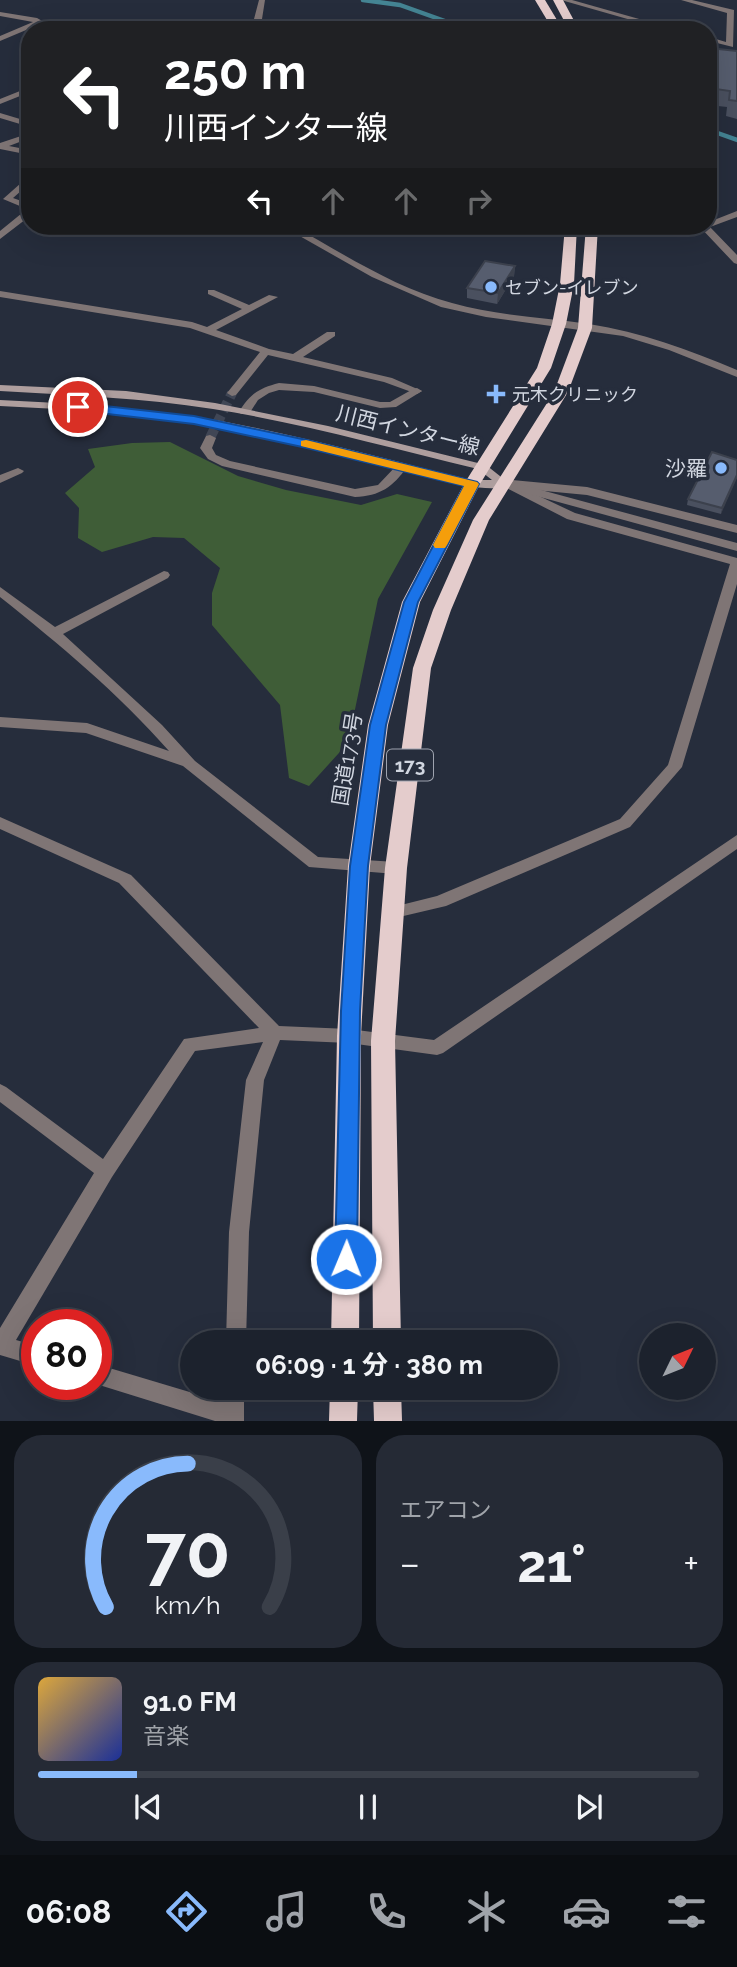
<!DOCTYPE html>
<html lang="ja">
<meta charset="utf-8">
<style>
body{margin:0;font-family:Raleway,"Noto Sans JP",sans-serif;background:#252a35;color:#f1f3f6;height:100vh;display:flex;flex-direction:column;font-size:26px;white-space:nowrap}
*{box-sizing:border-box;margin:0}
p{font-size:23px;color:#a0a4aa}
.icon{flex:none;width:38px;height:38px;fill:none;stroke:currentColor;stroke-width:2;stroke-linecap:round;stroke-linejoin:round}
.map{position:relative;height:1421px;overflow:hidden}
.sheet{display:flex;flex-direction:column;gap:14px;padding:14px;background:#0f1319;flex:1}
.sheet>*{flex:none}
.guide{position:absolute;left:21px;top:21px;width:696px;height:214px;border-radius:28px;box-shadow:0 7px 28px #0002,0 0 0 2px #3a3f49;background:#202124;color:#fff;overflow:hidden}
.needle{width:46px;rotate:47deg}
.buttons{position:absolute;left:639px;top:1323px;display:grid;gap:14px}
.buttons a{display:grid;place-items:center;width:77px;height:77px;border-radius:50%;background:#1c222d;box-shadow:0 7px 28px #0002,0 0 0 2px #3a3f49;font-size:35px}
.speed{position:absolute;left:21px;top:1309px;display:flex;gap:14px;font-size:35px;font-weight:700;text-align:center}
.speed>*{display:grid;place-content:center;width:91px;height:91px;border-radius:50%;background:#1c222d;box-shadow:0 7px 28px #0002,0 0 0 2px #3a3f49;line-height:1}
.speed .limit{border:10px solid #d22;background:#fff;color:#111}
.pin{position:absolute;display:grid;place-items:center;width:60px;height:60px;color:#fff;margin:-30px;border:4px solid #fff;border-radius:50%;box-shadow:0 2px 7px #0007}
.me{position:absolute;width:77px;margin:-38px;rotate:1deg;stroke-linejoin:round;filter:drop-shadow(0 0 5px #0008)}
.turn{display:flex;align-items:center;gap:24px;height:147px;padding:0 28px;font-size:32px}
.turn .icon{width:91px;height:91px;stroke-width:2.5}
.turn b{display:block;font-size:49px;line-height:60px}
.lanes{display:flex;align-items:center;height:66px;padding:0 28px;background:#0003;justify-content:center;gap:35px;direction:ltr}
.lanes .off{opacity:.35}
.big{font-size:52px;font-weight:700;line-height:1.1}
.sheet .card{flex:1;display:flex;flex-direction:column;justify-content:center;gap:10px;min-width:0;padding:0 24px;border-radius:28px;background:#252a35}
.sheet .dial{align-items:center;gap:0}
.dial svg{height:182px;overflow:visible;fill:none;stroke:#3a3f49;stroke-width:7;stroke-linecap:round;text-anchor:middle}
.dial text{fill:#f1f3f6;stroke:none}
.song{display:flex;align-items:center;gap:21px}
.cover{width:84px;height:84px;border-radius:10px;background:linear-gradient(135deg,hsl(40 70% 55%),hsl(230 70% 35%))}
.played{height:7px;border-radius:4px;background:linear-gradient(90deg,#89bafc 15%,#3a3f49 15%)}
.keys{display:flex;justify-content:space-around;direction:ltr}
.heat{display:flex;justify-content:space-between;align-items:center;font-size:38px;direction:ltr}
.sheet .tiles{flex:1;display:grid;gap:14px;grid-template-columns:1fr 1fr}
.card:last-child{grid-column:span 2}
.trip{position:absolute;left:180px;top:1330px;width:378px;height:70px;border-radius:35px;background:#1c222d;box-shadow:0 7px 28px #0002,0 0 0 2px #3a3f49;font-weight:700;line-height:70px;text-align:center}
.dock{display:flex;height:112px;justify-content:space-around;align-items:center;background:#0b0e12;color:#a0a4aa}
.dock .icon{width:49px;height:49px}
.dock .active{color:#89bafc}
.dock b{font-size:32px;color:#f1f3f6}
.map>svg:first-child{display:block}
.forest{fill:#3f5d37}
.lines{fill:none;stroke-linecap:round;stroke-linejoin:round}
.stream{stroke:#448493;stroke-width:4.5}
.minor-tunnel{stroke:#404655;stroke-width:10;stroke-dasharray:10 5;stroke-linecap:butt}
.minor{fill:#7f7575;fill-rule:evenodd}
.tertiary{fill:#7f7575;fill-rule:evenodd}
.secondary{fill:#ae9e9e;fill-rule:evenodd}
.trunk{fill:#e4cccc;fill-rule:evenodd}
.wall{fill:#4a505f}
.shaded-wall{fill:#3c414d}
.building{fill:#565d6e;stroke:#3c414d;stroke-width:2}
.route{fill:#1a73e8;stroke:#114b97;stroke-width:2}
.slow{fill:#f59e0b}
.poi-dot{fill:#89bafc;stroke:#262d3c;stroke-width:2.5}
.labels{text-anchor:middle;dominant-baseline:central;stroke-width:7;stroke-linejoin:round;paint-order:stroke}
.far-poi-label{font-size:18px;fill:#d1d6e0;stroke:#262d3c;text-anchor:start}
.shield{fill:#262d3c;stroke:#9ea3af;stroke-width:2}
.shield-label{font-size:19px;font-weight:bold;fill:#d1d6e0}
.street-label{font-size:21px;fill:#d1d6e0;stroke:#262d3c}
.poi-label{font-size:21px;fill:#d1d6e0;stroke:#262d3c;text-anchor:end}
</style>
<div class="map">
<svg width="737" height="1421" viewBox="0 0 737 1421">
<rect width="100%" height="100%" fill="#262d3c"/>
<polygon class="forest" points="170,442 238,476 286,490 361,505 397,494 432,502 378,599 348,743 309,786 289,778 280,705 212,625 212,593 220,568 184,538 153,537 102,552 78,538 79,508 65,493 95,467 88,449 132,443"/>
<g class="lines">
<g class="stream">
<polyline points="363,0 400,5 470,30"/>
<polyline points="709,130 737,140"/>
</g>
<polyline class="minor-tunnel" points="210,438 232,393"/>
<g class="minor">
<polygon points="259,0 265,0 262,19 268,30 261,30 254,19"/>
<polygon points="561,0 572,0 678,30 666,30"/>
<polygon points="681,0 692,0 734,10 733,47 709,41 709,37 726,42 727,13"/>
<polygon points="0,12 37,18 58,30 49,30 38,25 0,41 0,36 33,22 0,16"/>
<polygon points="30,87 30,92 0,104 0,99"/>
<polygon points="0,113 30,122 30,127 0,118"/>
<polygon points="30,133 30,138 9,146 30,150 30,155 0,149 0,143"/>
<polygon points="30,175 30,183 13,198 30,204 30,216 0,239 0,231 27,209 3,199"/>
<polygon points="737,211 737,217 710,227 737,255 737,264 734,263 699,226 709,226 709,222"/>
<path d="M 282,226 L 293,226 C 344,254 395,288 452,303 C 497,316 543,317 589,324 C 641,332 689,350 737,370 L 737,377 L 669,350 L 623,336 L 486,317 L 441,307 L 372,277 Z"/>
<polygon points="208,290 214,290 249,305 269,295 278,297 216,330 269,349 293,354 327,332 335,332 335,336 303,357 392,378 422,391 417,394 384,382 268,355 236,395 232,396 227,393 260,352 190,328 0,297 0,291 192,322 207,327 242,309 208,294"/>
<path d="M 210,435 L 216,438 L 212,448 L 216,455 L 230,461 L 355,489 L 378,485 L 397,465 L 401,464 L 407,467 C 393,487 380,496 355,497 L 222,466 L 208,459 L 200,448 L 206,436 Z"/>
<polygon points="18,468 24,471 22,473 0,483 0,475"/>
<polygon points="512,480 587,487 737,525 737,533 587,495 524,489 575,513 737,558 737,584 682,767 630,827 446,906 395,918 389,916 387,912 389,908 437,896 620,819 668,765 730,564 567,519 499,484 501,482"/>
<path d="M 164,571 L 168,572 L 170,575 L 168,578 L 63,634 L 162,725 L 195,761 L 318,857 L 396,862 L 402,864 L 404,868 L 402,872 L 396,874 L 309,867 L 183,766 L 86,733 L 0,727 L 0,717 L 87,723 L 169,751 C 119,694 59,644 0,597 L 0,587 L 55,627 Z"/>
<polygon points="0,817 131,875 279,1026 349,1029 434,1040 737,835 737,849 443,1053 437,1055 349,1043 280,1040 264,1080 249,1232 246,1342 226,1342 229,1232 246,1080 263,1042 195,1051 112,1177 16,1340 37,1346 37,1366 0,1355 0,1328 94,1173 0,1102 0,1084 6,1087 103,1159 184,1039 259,1028 119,883 0,829"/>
<polygon points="96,1364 223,1402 224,1388 244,1388 244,1421 215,1421 96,1384"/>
</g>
<g class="tertiary">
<path d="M 279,383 L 314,386 L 380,402 L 390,402 L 413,389 L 417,388 L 422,391 L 396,407 L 380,408 L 314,392 L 279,390 L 269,393 L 258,400 L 249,414 L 241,414 L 239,412 C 250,394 259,388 279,383 Z"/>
<polygon points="504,480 737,543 737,551 500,486 500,482"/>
</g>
<path class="secondary" d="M 0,385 L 126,391 L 215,403 L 328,426 L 486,465 L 510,484 C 492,498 414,473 391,468 C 325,452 259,434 192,423 C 128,413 64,409 0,406 L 0,400 C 64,403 127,407 191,416 C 286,431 379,458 472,480 L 492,480 L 478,469 C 390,448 302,423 213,409 C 142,398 71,395 0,391 Z"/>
<g class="trunk">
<polygon points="535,0 545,0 563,30 553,30"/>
<polygon points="553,0 563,0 579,30 569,30"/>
<polygon points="565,226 577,226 574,284 566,324 551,368 480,484 420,602 388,725 370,866 361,1036 359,1342 331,1342 337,1036 348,866 368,725 402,602 464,484 537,368 552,324 560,284"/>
<polygon points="586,226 598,226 592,328 568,392 489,520 451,610 431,668 407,868 395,1041 401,1342 373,1342 371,1041 385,868 413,668 433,610 473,520 554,392 578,328"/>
<polygon points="330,1388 358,1388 357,1421 329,1421"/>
<polygon points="373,1388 401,1388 402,1421 374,1421"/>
</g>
</g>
<g class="wall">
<polygon points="709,48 737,51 737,119 726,116 727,107 709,105"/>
<polygon points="515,266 514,276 497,304 467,298 467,288"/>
<polygon points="737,460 721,514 687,505 688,499"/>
</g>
<g class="shaded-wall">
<polygon points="515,266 514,276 497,304 498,293"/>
<polygon points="737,475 737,478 721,514 722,508"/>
</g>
<g class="building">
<polygon points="636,27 661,30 632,30"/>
<polygon points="709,48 737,51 737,101 729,100 730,91 709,88"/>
<polygon points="485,261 515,266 498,293 467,288"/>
<polygon points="712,452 737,460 737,475 722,508 688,499"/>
</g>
<polygon class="route" points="78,403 194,416 307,440 477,482 479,484 418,602 386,725 368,866 360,1011 357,1259 353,1266 346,1269 338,1266 335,1259 341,1011 350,866 370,725 404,602 464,486 307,448 194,424 73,410 72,407"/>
<polygon class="slow" points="306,440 477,482 479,484 447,545 445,548 435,548 433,545 464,486 301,446 301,441"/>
<g class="poi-dot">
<circle cx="491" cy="287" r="7"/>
<path d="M492.5 383.5h7v7h7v7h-7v7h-7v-7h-7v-7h7z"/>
<circle cx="721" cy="468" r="7"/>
</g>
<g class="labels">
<g class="far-poi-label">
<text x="505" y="287">セブン-イレブン</text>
<text x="512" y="394">元木クリニック</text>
</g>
<rect class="shield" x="387" y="749.5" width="46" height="31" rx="5"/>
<g class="shield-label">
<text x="410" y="765">173</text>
</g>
<g class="street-label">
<text transform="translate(408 430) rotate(14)">川西インター線</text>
<text transform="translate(347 759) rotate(-81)">国道173号</text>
</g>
<g class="poi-label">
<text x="707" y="468">沙羅</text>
</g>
</g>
</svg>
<div class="buttons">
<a><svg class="needle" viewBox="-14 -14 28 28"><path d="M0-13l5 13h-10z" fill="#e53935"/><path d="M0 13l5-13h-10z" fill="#a0a4aa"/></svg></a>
</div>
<div class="speed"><div class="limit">80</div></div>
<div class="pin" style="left:78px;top:407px;background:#d93025"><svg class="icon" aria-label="arrive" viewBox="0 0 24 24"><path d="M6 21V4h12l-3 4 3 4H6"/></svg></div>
<svg class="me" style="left:346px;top:1259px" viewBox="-20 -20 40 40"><circle r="17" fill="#1a73e8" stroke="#fff" stroke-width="3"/><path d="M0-11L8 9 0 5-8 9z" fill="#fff"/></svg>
<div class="trip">06:09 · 1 分 · 380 m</div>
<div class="guide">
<div class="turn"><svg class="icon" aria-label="left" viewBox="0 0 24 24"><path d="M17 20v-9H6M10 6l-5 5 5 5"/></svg><div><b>250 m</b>川西インター線</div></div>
<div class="lanes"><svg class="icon" aria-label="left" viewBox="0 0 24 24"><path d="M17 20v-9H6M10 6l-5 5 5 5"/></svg><svg class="icon off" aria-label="ahead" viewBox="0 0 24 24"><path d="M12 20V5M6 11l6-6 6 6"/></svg><svg class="icon off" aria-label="ahead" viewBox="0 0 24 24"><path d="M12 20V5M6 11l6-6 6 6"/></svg><svg class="icon off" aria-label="right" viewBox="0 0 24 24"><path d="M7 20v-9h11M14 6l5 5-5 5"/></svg></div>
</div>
</div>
<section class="sheet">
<div class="tiles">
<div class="card dial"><svg viewBox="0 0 100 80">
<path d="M14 69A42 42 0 1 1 86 69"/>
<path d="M14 69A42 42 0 0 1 50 6" stroke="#89bafc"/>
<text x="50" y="56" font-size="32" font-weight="700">70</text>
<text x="50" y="72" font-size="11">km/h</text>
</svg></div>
<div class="card"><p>エアコン</p>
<div class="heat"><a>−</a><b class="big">21°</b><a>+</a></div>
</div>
<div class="card">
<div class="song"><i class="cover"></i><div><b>91.0 FM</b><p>音楽</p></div></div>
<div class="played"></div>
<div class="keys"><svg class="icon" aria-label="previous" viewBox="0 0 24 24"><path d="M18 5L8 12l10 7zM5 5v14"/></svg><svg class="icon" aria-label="pause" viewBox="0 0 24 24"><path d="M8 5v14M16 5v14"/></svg><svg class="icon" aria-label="next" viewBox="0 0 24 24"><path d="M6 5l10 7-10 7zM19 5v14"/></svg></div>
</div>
</div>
</section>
<nav class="dock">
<b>06:08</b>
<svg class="icon active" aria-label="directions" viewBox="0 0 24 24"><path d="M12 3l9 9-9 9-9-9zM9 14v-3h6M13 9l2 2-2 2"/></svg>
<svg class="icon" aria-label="music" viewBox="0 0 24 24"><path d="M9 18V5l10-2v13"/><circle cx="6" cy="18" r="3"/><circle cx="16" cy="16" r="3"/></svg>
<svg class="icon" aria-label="phone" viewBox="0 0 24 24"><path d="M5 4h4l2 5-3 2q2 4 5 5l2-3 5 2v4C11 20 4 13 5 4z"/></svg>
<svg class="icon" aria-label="climate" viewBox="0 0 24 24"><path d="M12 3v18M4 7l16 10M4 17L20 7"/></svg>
<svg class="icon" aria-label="car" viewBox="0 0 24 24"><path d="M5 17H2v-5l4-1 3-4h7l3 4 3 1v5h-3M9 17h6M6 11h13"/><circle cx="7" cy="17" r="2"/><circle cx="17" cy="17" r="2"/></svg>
<svg class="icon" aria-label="filters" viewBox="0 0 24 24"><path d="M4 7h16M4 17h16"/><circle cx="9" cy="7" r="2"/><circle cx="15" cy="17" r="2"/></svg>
</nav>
